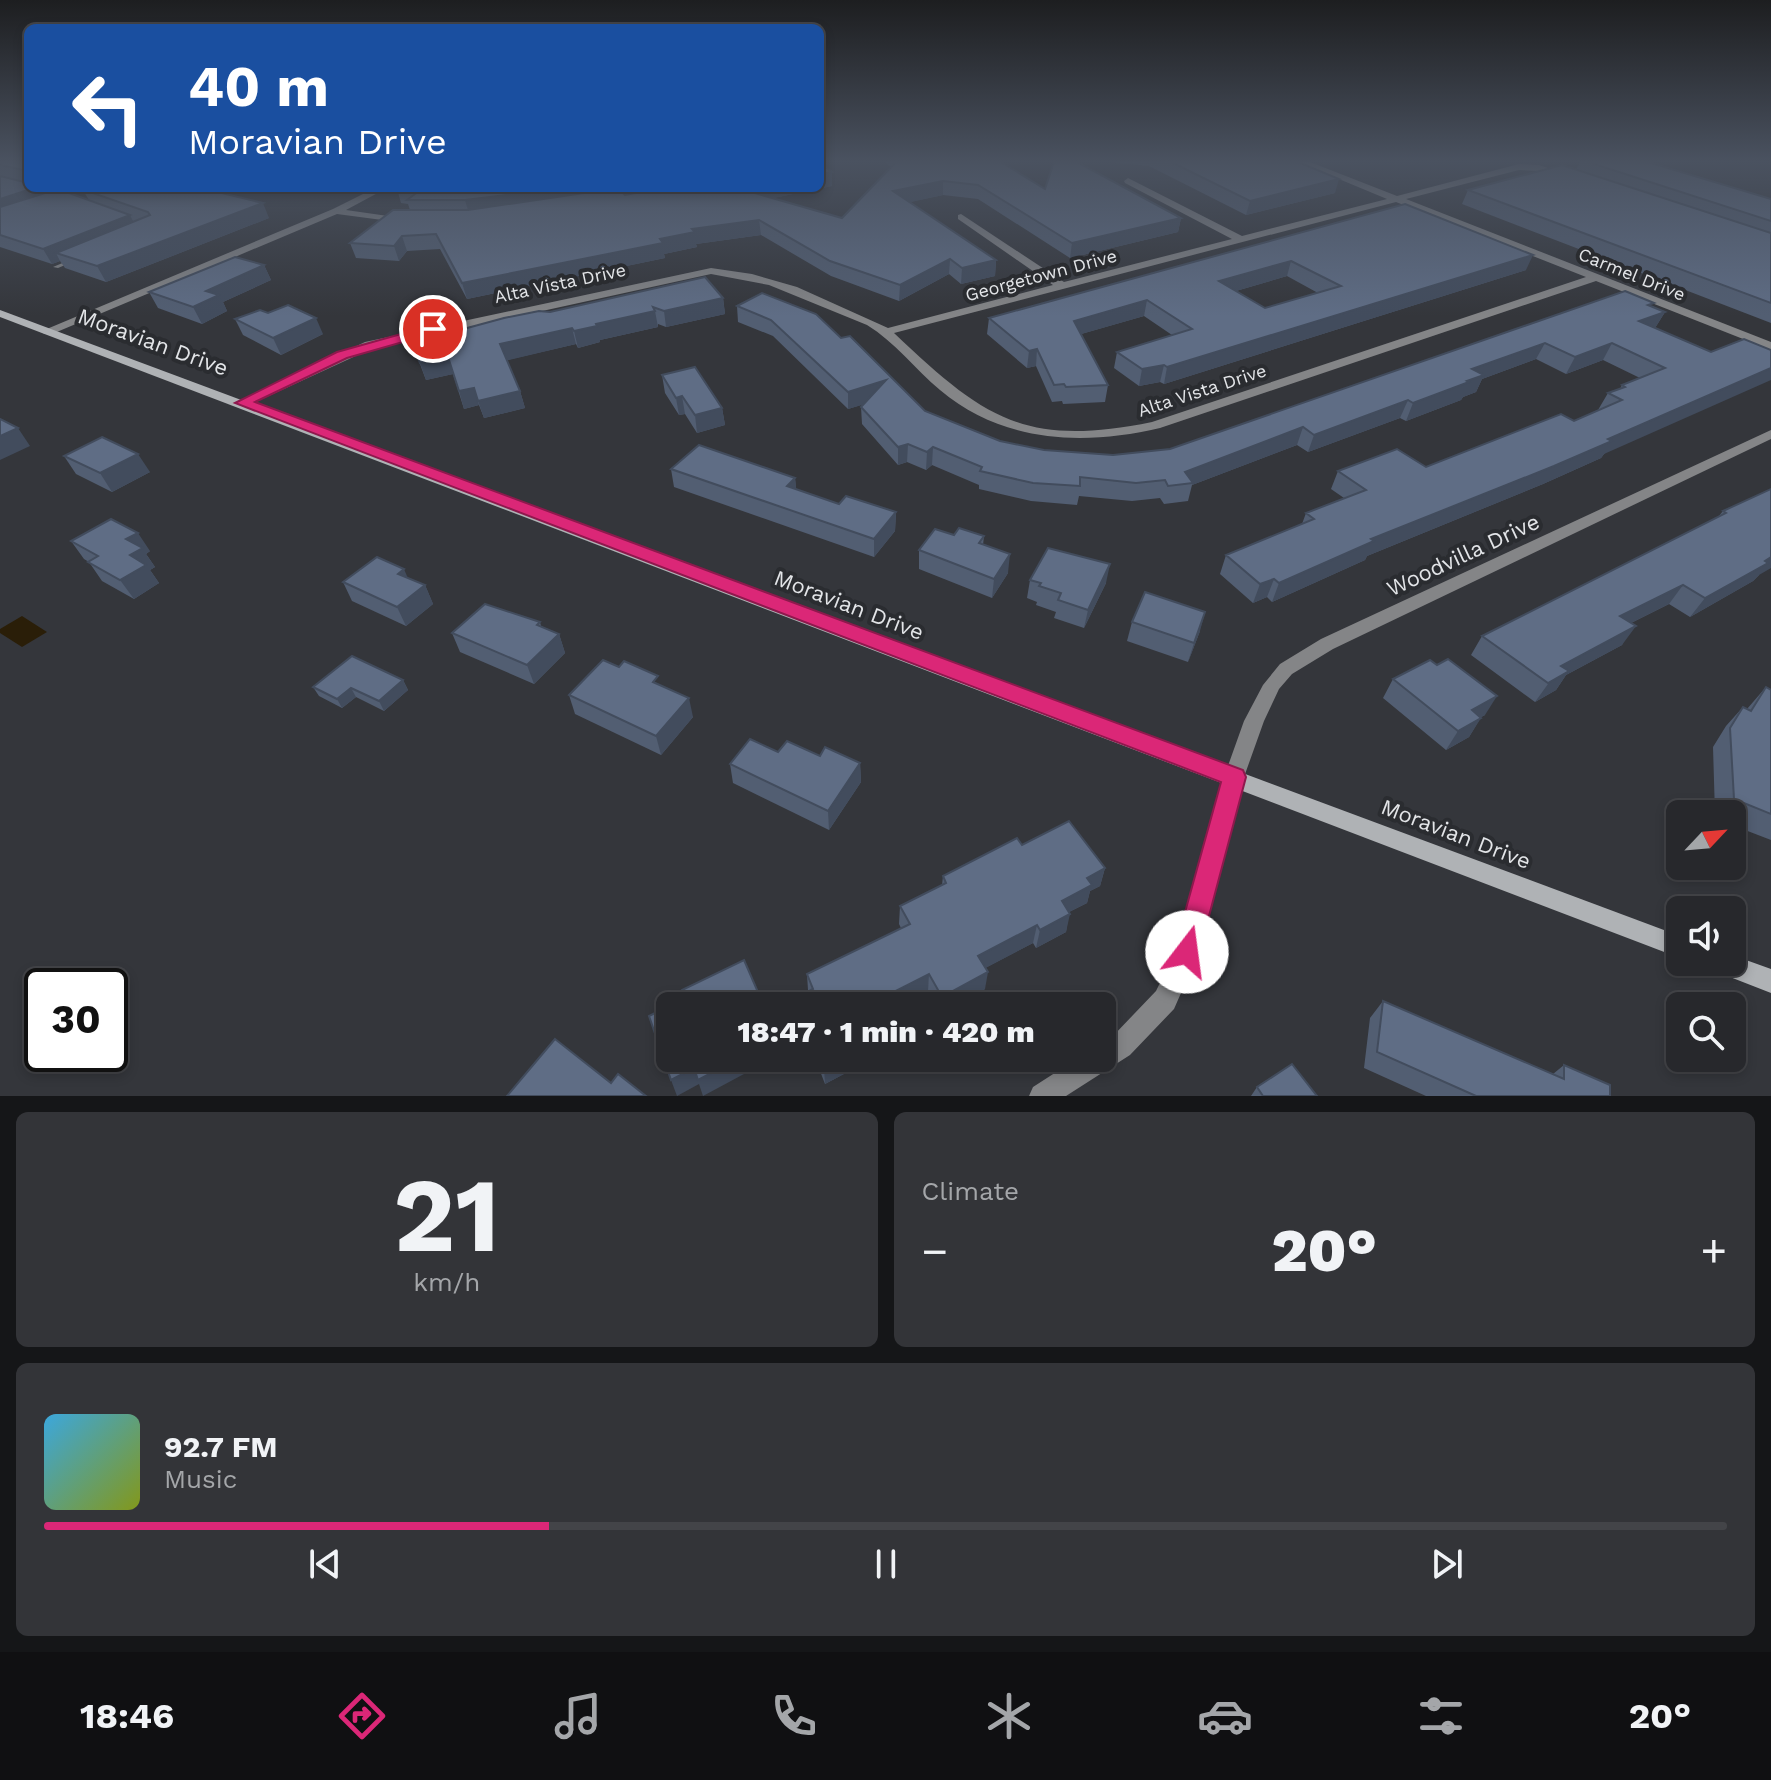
<!DOCTYPE html>
<meta charset="utf-8">
<style>
body{margin:0;font-family:"Work Sans",sans-serif;background:#333438;color:#f1f3f6;height:100vh;display:flex;flex-direction:column;font-size:30px;white-space:nowrap}
*{box-sizing:border-box;margin:0}
p{font-size:26px;color:#a4a6a9}
.icon{flex:none;width:44px;height:44px;fill:none;stroke:currentColor;stroke-width:2;stroke-linecap:round;stroke-linejoin:round}
.map{position:relative;height:1096px;overflow:hidden}
.panel{display:flex;flex-direction:column;gap:16px;padding:16px;background:#151618;flex:1}
.panel>*{flex:none}
.guide{position:absolute;left:24px;top:24px;width:800px;height:168px;border-radius:12px;box-shadow:0 4px 12px #0003,0 0 0 2px #434448;background:#1a4fa0;color:#fff;overflow:hidden}
.needle{width:52px;rotate:64deg}
.buttons{position:absolute;left:1666px;top:800px;display:grid;gap:16px}
.buttons a{display:grid;place-items:center;width:80px;height:80px;border-radius:12px;background:#27282c;box-shadow:0 4px 12px #0003,0 0 0 2px #434448;font-size:40px}
.speed{position:absolute;left:24px;top:968px;display:flex;gap:16px;font-size:40px;font-weight:700;text-align:center}
.speed>*{display:grid;place-content:center;width:104px;height:104px;border-radius:50%;background:#27282c;box-shadow:0 4px 12px #0003,0 0 0 2px #434448;line-height:1}
.speed .limit{border:4px solid #111;border-radius:12px;background:#fff;color:#111}
.pin{position:absolute;display:grid;place-items:center;width:68px;height:68px;color:#fff;margin:-34px;border:4px solid #fff;border-radius:50%;box-shadow:0 2px 8px #0007}
.me{position:absolute;width:88px;margin:-44px;rotate:15deg;stroke-linejoin:round;filter:drop-shadow(0 0 6px #0008)}
.turn{display:flex;align-items:center;gap:28px;height:168px;padding:0 32px;font-size:36px}
.turn .icon{width:104px;height:104px;stroke-width:2.5}
.turn b{display:block;font-size:56px;line-height:68px}
.big{font-size:60px;font-weight:800;line-height:1.1}
.panel .card{flex:1;display:flex;flex-direction:column;justify-content:center;gap:12px;min-width:0;padding:0 28px;border-radius:12px;background:#333438}
.panel .dial{align-items:center;gap:0}
.dial b{font-size:104px;line-height:1}
.song{display:flex;align-items:center;gap:24px}
.cover{width:96px;height:96px;border-radius:12px;background:linear-gradient(135deg,hsl(200 70% 55%),hsl(70 70% 35%))}
.played{height:8px;border-radius:4px;background:linear-gradient(90deg,#db2777 30%,#434448 30%)}
.keys{display:flex;justify-content:space-around;direction:ltr}
.heat{display:flex;justify-content:space-between;align-items:center;font-size:44px;direction:ltr}
.panel .tiles{flex:1;display:grid;gap:16px;grid-template-columns:1fr 1fr}
.card:last-child{grid-column:span 2}
.trip{position:absolute;left:656px;top:992px;width:460px;height:80px;border-radius:12px;background:#27282c;box-shadow:0 4px 12px #0003,0 0 0 2px #434448;font-weight:800;line-height:80px;text-align:center}
.dock{display:flex;height:128px;justify-content:space-around;align-items:center;background:#101012;color:#a4a6a9}
.dock .icon{width:56px;height:56px}
.dock .current{color:#db2777}
.dock b{font-size:36px;color:#f1f3f6}
.map>svg:first-child{display:block}
.water{fill:#2a1e08}
.lines{fill:none;stroke-linecap:round;stroke-linejoin:round}
.lane{fill:#848587;fill-rule:evenodd}
.street{fill:#848587;fill-rule:evenodd}
.secondary{fill:#afb2b5;fill-rule:evenodd}
.wall{fill:#525e72;fill-rule:evenodd}
.shaded-wall{fill:#424c5d}
.building{fill:#5f6d85;stroke:#424c5d;stroke-width:2;fill-rule:evenodd}
.route{fill:#db2777;stroke:#8e194d;stroke-width:2}
.labels{text-anchor:middle;dominant-baseline:central;stroke-width:8;stroke-linejoin:round;paint-order:stroke}
.far-street-label{font-size:18px;fill:#e3e5e8;stroke:#2a2c30}
.street-label{font-size:22px;fill:#e3e5e8;stroke:#2a2c30}
</style>
<div class="map">
<svg width="1771" height="1096" viewBox="0 0 1771 1096">
<rect width="100%" height="100%" fill="#34363b"/>
<polygon class="water" points="22,616 47,632 22,647 0,633 0,629"/>
<g class="lines">
<polygon class="lane" points="72,259 77,260 58,268 53,267"/>
<g class="street">
<path d="M 1298,162 L 1310,162 L 1397,196 L 1519,164 L 1539,165 L 1569,175 L 1570,177 L 1566,180 L 1538,171 L 1519,170 L 1406,199 L 1771,342 L 1771,350 L 1596,281 L 1160,428 C 1083,446 1003,443 940,390 C 915,369 895,342 867,325 L 769,285 L 711,274 L 373,348 L 247,406 L 237,406 L 235,403 L 365,342 L 711,268 L 752,274 L 797,287 L 888,328 L 1053,285 L 958,219 L 958,215 L 961,214 L 1064,282 L 1232,239 L 1125,183 L 1124,181 L 1128,178 L 1242,236 L 1387,199 ZM 1396,202 L 1586,277 L 1152,422 C 1024,448 984,418 894,333 Z"/>
<polygon points="375,188 387,188 346,210 402,218 405,219 405,223 337,214 52,334 44,334 42,331 333,209"/>
<polygon points="646,188 666,188 603,202 598,199"/>
<polygon points="1771,430 1771,439 1333,649 1292,674 1279,689 1264,721 1244,777 1199,952 1174,1009 1130,1055 1066,1096 1029,1096 1033,1087 1078,1058 1102,1058 1102,1043 1112,1037 1156,991 1176,950 1224,777 1244,721 1263,685 1280,664 1321,639"/>
</g>
<g class="secondary">
<polygon points="0,310 1680,936 1680,958 0,317"/>
<polygon points="1732,955 1771,969 1771,993 1712,970 1708,962 1732,962"/>
</g>
</g>
<g class="wall">
<path d="M 0,162 L 28,162 L 28,188 L 40,188 L 44,194 L 57,189 L 51,188 L 226,188 L 225,194 L 269,218 L 106,282 L 65,268 L 60,261 L 52,264 L 0,247 ZM 62,190 L 72,193 L 84,192 L 89,200 Z"/>
<polygon points="884,162 1001,162 1045,189 1181,218 1178,232 1070,258 978,199 943,195 909,202 996,260 995,276 961,284 949,274 899,301 831,276 761,235 696,244 697,247 664,254 665,258 467,299 440,249 407,251 399,261 356,258 350,243 410,210 408,204 401,203 397,189 398,188 612,188 625,195 832,186 773,198 842,218 891,167"/>
<polygon points="1110,162 1298,162 1335,193 1246,215 1149,166"/>
<polygon points="1580,162 1648,162 1771,199 1771,323 1462,204 1468,190 1576,170"/>
<path d="M 1405,204 L 1526,270 L 1164,384 L 1160,382 L 1139,386 L 1114,368 L 1117,352 L 1172,335 L 1144,316 L 1081,334 L 1108,385 L 1105,402 L 1063,404 L 1062,401 L 1052,402 L 1036,366 L 1027,368 L 987,334 L 989,318 ZM 1287,276 L 1318,293 L 1265,308 L 1236,291 Z"/>
<polygon points="264,265 271,280 223,302 227,311 202,324 158,308 149,292"/>
<polygon points="723,298 725,314 666,327 658,324 658,327 600,340 600,342 578,348 576,344 507,360 520,391 525,408 484,418 479,405 464,409 453,374 426,380 412,343 550,312"/>
<polygon points="737,306 841,338 925,411 1000,441 1044,450 1113,455 1170,449 1652,306 1665,312 1655,328 1711,352 1604,454 1601,458 1543,484 1367,556 1365,560 1272,602 1267,597 1253,603 1220,574 1226,555 1302,524 1306,513 1344,498 1331,489 1338,471 1426,467 1574,421 1598,410 1608,393 1620,389 1622,385 1640,378 1603,360 1566,374 1536,359 1482,379 1476,392 1463,397 1461,400 1406,421 1400,418 1308,452 1297,445 1192,485 1188,501 1164,504 1160,498 1132,501 1079,496 1077,505 1031,501 979,489 979,485 932,465 926,470 907,462 898,465 862,424 861,407 864,404 848,409 773,336 738,322"/>
<polygon points="235,319 323,334 281,355 243,335"/>
<polygon points="662,375 722,408 725,425 697,433 685,414 679,415 665,393"/>
<polygon points="64,456 150,472 112,492 76,474"/>
<polygon points="671,469 795,478 796,489 839,504 896,512 895,531 874,557 674,487"/>
<polygon points="1771,489 1759,575 1753,581 1690,617 1669,604 1631,623 1622,645 1566,675 1556,690 1535,702 1471,655 1482,636 1718,517 1723,511"/>
<polygon points="954,535 984,536 983,545 1008,573 992,598 919,569 919,550"/>
<polygon points="71,541 150,551 146,554 155,567 150,570 159,583 134,599 102,581 89,562 84,559"/>
<polygon points="408,578 425,585 433,604 406,626 352,601 343,582"/>
<polygon points="1030,580 1106,583 1084,628 1054,618 1056,612 1036,605 1037,602 1027,598"/>
<polygon points="540,622 541,626 559,634 565,653 534,684 460,652 452,633"/>
<polygon points="1132,622 1200,631 1188,662 1127,641"/>
<polygon points="1393,679 1485,715 1481,717 1469,737 1446,750 1383,698"/>
<polygon points="403,680 408,690 384,711 356,697 342,708 319,696 313,687"/>
<polygon points="660,685 693,717 661,755 575,714 569,695"/>
<polygon points="1766,687 1771,690 1771,840 1732,825 1732,814 1715,814 1713,747 1726,726 1743,707 1747,709"/>
<polygon points="778,752 820,756 860,763 861,782 829,830 733,783 730,764"/>
<polygon points="1022,845 1105,868 1100,886 1090,891 1087,903 1069,912 1066,932 1036,948 1033,943 985,968 985,989 954,1006 936,1006 928,991 899,1006 809,1006 807,974 901,928 899,924 900,906 942,885 943,876"/>
<polygon points="1383,1001 1553,1074 1564,1065 1610,1096 1426,1096 1364,1068 1370,1018"/>
<polygon points="815,1058 874,1058 825,1084"/>
<polygon points="1257,1087 1317,1096 1251,1096"/>
</g>
<g class="shaded-wall">
<polygon points="832,172 832,186 745,204 744,190 752,188 820,188 820,174"/>
<polygon points="1339,179 1335,193 1246,215 1250,201"/>
<polygon points="943,181 943,195 893,206 893,191"/>
<polygon points="34,188 40,188 47,200 0,216 0,199"/>
<polygon points="70,188 122,188 84,190 84,192 72,193"/>
<polygon points="217,188 226,188 223,207 217,192"/>
<polygon points="554,188 612,188 612,191 469,214 465,200"/>
<polygon points="263,203 269,218 106,282 97,266"/>
<polygon points="130,215 137,229 56,253 60,261 52,264 43,249"/>
<polygon points="1181,218 1178,232 1070,258 1072,243"/>
<polygon points="759,220 761,235 696,244 697,247 664,254 665,258 467,299 462,283 660,239 692,229"/>
<polygon points="402,236 407,251 399,261 394,246"/>
<polygon points="1533,255 1526,270 1164,384 1167,367"/>
<polygon points="950,259 949,274 899,301 900,285"/>
<polygon points="996,260 995,276 961,284 962,268"/>
<polygon points="1291,261 1287,276 1215,297 1219,281"/>
<polygon points="264,265 271,280 223,302 227,311 202,324 193,307 206,291"/>
<polygon points="723,298 725,314 666,327 664,311"/>
<polygon points="1147,300 1144,316 1071,337 1074,321"/>
<polygon points="655,311 658,327 600,340 600,342 578,348 574,331 596,324"/>
<polygon points="1665,312 1655,328 1639,321"/>
<polygon points="316,318 323,334 281,355 273,338"/>
<polygon points="572,328 576,344 505,361 500,344"/>
<polygon points="1545,343 1536,359 1482,379 1476,392 1463,397 1461,400 1406,421 1413,403 1472,369"/>
<polygon points="1612,343 1603,360 1566,374 1575,357"/>
<polygon points="1037,349 1036,366 1027,368 1029,351"/>
<polygon points="448,357 453,374 426,380 420,363"/>
<polygon points="1164,365 1160,382 1139,386 1142,369"/>
<polygon points="1771,368 1771,380 1604,454 1601,458 1543,484 1367,556 1365,560 1272,602 1279,583 1371,539 1608,439"/>
<polygon points="886,380 886,398 848,409 848,392"/>
<polygon points="474,388 479,405 464,409 459,391"/>
<polygon points="520,391 525,408 484,418 478,401"/>
<polygon points="682,396 685,414 679,415 676,398"/>
<polygon points="1408,400 1400,418 1308,452 1314,435"/>
<polygon points="722,408 725,425 697,433 695,415"/>
<polygon points="1303,427 1297,445 1192,485 1193,483 1185,472"/>
<polygon points="18,428 30,446 0,460 0,436"/>
<polygon points="908,444 907,462 898,465 898,447"/>
<polygon points="933,447 932,465 926,470 927,452"/>
<polygon points="138,454 150,472 112,492 100,473"/>
<polygon points="795,478 797,496 787,486"/>
<polygon points="896,512 895,531 874,557 874,539"/>
<polygon points="138,533 150,551 146,554 155,567 150,570 159,583 134,599 120,580 126,539"/>
<polygon points="1010,554 1008,573 992,598 994,579"/>
<polygon points="1771,557 1771,568 1759,575 1753,581 1690,617 1705,598"/>
<polygon points="1110,564 1106,583 1084,628 1088,610"/>
<polygon points="404,569 412,588 398,574"/>
<polygon points="1274,579 1267,597 1253,603 1260,584"/>
<polygon points="425,585 433,604 406,626 397,607"/>
<polygon points="1683,585 1669,604 1607,635 1620,616"/>
<polygon points="1205,612 1200,631 1188,662 1194,643"/>
<polygon points="1636,626 1622,645 1566,675 1556,690 1535,702 1561,666"/>
<polygon points="559,634 565,653 534,684 527,665"/>
<polygon points="403,680 408,690 384,711 379,701"/>
<polygon points="351,688 356,697 342,708 337,699"/>
<polygon points="1497,696 1485,715 1460,729 1472,710"/>
<polygon points="689,698 693,717 661,755 656,736"/>
<polygon points="1481,718 1469,737 1446,750 1458,731"/>
<polygon points="860,763 861,782 829,830 828,811"/>
<polygon points="1105,868 1100,886 1090,891 1087,903 1057,918 1062,901 1087,878"/>
<polygon points="1070,914 1066,932 1036,948 1040,930"/>
<polygon points="1037,925 1033,943 976,973 978,956"/>
<polygon points="988,972 985,989 954,1006 941,1006 942,997"/>
<polygon points="929,974 928,991 899,1006 868,1006 868,1005"/>
<polygon points="740,1058 774,1058 703,1096 699,1084 677,1096 671,1080 694,1068"/>
<polygon points="843,1058 874,1058 825,1084 824,1068"/>
</g>
<g class="building">
<polygon points="0,162 28,162 28,171 0,165"/>
<polygon points="896,162 1001,162 1045,189 1054,162 1077,162 1181,218 1072,243 978,185 943,181 893,191 996,260 962,268 950,259 900,285 830,261 759,220 692,229 695,232 660,239 663,243 462,283 436,234 402,236 394,246 350,243 393,210 468,210 618,188 625,195 665,188 752,188 744,190 842,218"/>
<polygon points="1171,162 1298,162 1339,179 1250,201"/>
<polygon points="1588,162 1648,162 1771,199 1771,221"/>
<polygon points="820,163 832,172 820,174"/>
<polygon points="1562,165 1771,233 1771,303 1468,190"/>
<polygon points="0,176 28,183 28,188 34,188 0,199"/>
<polygon points="96,188 217,188 217,192 263,203 97,266 56,253 150,215 148,212 84,190"/>
<polygon points="398,188 554,188 539,191 465,200 407,200 419,191 397,189"/>
<polygon points="58,189 130,215 43,249 0,235 0,207"/>
<path d="M 1405,204 L 1533,255 L 1167,367 L 1164,365 L 1142,369 L 1117,352 L 1192,329 L 1147,300 L 1074,321 L 1108,385 L 1066,387 L 1064,384 L 1054,385 L 1037,349 L 1029,351 L 989,318 ZM 1291,261 L 1341,286 L 1265,308 L 1219,281 Z"/>
<polygon points="235,257 264,265 206,291 219,295 193,307 149,292"/>
<polygon points="705,277 723,298 664,311 653,307 655,311 596,324 597,326 574,331 572,328 500,344 520,391 478,401 474,388 459,391 448,357 420,363 412,343 504,318 539,311 550,312"/>
<polygon points="1625,291 1654,303 1648,305 1665,312 1639,321 1711,352 1744,339 1771,350 1771,368 1608,439 1612,441 1554,466 1371,539 1374,541 1279,583 1274,579 1260,584 1226,555 1314,519 1306,513 1366,490 1338,471 1397,449 1426,467 1561,414 1574,421 1622,400 1608,393 1625,387 1622,385 1665,368 1612,343 1575,357 1545,343 1472,369 1484,375 1467,381 1469,382 1413,403 1408,400 1314,435 1303,427 1185,472 1193,483 1168,486 1165,480 1136,483 1080,477 1080,486 1033,483 980,471 982,467 933,447 927,452 908,444 898,447 861,407 886,380 848,392 771,320 737,306 762,293 816,314 841,338 850,336 925,411 1000,441 1044,450 1113,455 1170,449"/>
<polygon points="288,305 316,318 273,338 235,319 260,310 268,313"/>
<polygon points="695,367 722,408 695,415 682,396 676,398 662,375"/>
<polygon points="0,419 18,428 0,436"/>
<polygon points="102,437 138,454 100,473 64,456"/>
<polygon points="699,445 795,478 787,486 839,504 846,496 896,512 874,539 671,469"/>
<polygon points="1771,489 1771,557 1765,561 1768,563 1705,598 1683,585 1620,616 1636,626 1561,666 1569,671 1548,683 1482,636 1726,513 1723,511"/>
<polygon points="111,519 138,533 126,539 143,548 130,555 146,565 120,580 88,562 98,556 71,541"/>
<polygon points="959,528 984,536 979,543 1010,554 994,579 919,550 935,529 954,535"/>
<polygon points="1048,548 1110,564 1088,610 1058,600 1061,593 1039,586 1041,583 1030,580"/>
<polygon points="377,557 404,569 398,574 425,585 397,607 343,582"/>
<polygon points="1145,592 1205,612 1194,643 1132,622"/>
<polygon points="485,604 540,622 537,625 559,634 527,665 452,633"/>
<polygon points="352,656 403,680 379,701 351,688 337,699 313,687"/>
<polygon points="1448,659 1497,696 1472,710 1481,718 1458,731 1393,679 1430,660 1437,665"/>
<polygon points="603,660 619,667 624,661 658,676 653,682 689,698 656,736 569,695"/>
<polygon points="1766,687 1771,690 1771,814 1734,799 1730,728 1743,707 1751,711"/>
<polygon points="750,739 778,752 787,741 820,756 825,747 860,763 828,811 730,764"/>
<polygon points="1069,821 1105,868 1087,878 1092,885 1062,901 1070,914 1040,930 1037,925 978,956 988,972 942,997 929,974 868,1005 869,1006 813,1006 807,992 813,989 807,974 910,924 900,906 946,883 943,876 1017,838 1022,845"/>
<polygon points="744,960 764,1006 670,1006 670,1058 740,1058 698,1080 694,1068 671,1080 649,1016 685,998 682,990"/>
<polygon points="1383,1001 1564,1079 1564,1065 1610,1085 1610,1096 1476,1096 1377,1052"/>
<polygon points="555,1039 611,1083 618,1074 646,1096 507,1096"/>
<polygon points="819,1058 843,1058 824,1068"/>
<polygon points="1292,1064 1317,1096 1263,1096 1257,1087"/>
</g>
<linearGradient id="sky" x2="0" y2="1"><stop stop-color="#1d1e20"/><stop offset="0.51" stop-color="#4a5260"/><stop offset="1" stop-color="#4a5260" stop-opacity="0"/></linearGradient>
<rect width="1771" height="316" fill="url(#sky)"/>
<polygon class="route" points="433,325 440,329 438,332 347,358 255,402 1243,770 1246,777 1197,961 1187,965 1177,961 1174,952 1221,782 235,403 337,352"/>
<g class="labels">
<g class="far-street-label">
<text transform="translate(1632 274) rotate(22)">Carmel Drive</text>
<text transform="translate(1041 275) rotate(-15)">Georgetown Drive</text>
<text transform="translate(560 283) rotate(-12)">Alta Vista Drive</text>
<text transform="translate(1202 390) rotate(-18)">Alta Vista Drive</text>
</g>
<g class="street-label">
<text transform="translate(153 342) rotate(20)">Moravian Drive</text>
<text transform="translate(1463 555) rotate(-25)">Woodvilla Drive</text>
<text transform="translate(849 605) rotate(21)">Moravian Drive</text>
<text transform="translate(1456 834) rotate(21)">Moravian Drive</text>
</g>
</g>
</svg>
<div class="buttons">
<a><svg class="needle" viewBox="-14 -14 28 28"><path d="M0-13l5 13h-10z" fill="#e53935"/><path d="M0 13l5-13h-10z" fill="#a4a6a9"/></svg></a>
<a><svg class="icon" aria-label="sound" viewBox="0 0 24 24"><path d="M4 9h4l5-4v14l-5-4H4zM17 9q2 3 0 6"/></svg></a>
<a><svg class="icon" aria-label="search" viewBox="0 0 24 24"><circle cx="10" cy="10" r="6"/><path d="M15 15l6 6"/></svg></a>
</div>
<div class="speed"><div class="limit">30</div></div>
<div class="pin" style="left:433px;top:329px;background:#d93025"><svg class="icon" aria-label="arrive" viewBox="0 0 24 24"><path d="M6 21V4h12l-3 4 3 4H6"/></svg></div>
<svg class="me" style="left:1187px;top:952px" viewBox="-20 -20 40 40"><circle r="19" fill="#fff"/><path d="M0-13L10 11 0 6-10 11z" fill="#db2777"/></svg>
<div class="trip">18:47 · 1 min · 420 m</div>
<div class="guide">
<div class="turn"><svg class="icon" aria-label="left" viewBox="0 0 24 24"><path d="M17 20v-9H6M10 6l-5 5 5 5"/></svg><div><b>40 m</b>Moravian Drive</div></div>
</div>
</div>
<section class="panel">
<div class="tiles">
<div class="card dial"><b>21</b><p>km/h</p></div>
<div class="card"><p>Climate</p>
<div class="heat"><a>−</a><b class="big">20°</b><a>+</a></div>
</div>
<div class="card">
<div class="song"><i class="cover"></i><div><b>92.7 FM</b><p>Music</p></div></div>
<div class="played"></div>
<div class="keys"><svg class="icon" aria-label="previous" viewBox="0 0 24 24"><path d="M18 5L8 12l10 7zM5 5v14"/></svg><svg class="icon" aria-label="pause" viewBox="0 0 24 24"><path d="M8 5v14M16 5v14"/></svg><svg class="icon" aria-label="next" viewBox="0 0 24 24"><path d="M6 5l10 7-10 7zM19 5v14"/></svg></div>
</div>
</div>
</section>
<nav class="dock">
<b>18:46</b>
<svg class="icon current" aria-label="directions" viewBox="0 0 24 24"><path d="M12 3l9 9-9 9-9-9zM9 14v-3h6M13 9l2 2-2 2"/></svg>
<svg class="icon" aria-label="music" viewBox="0 0 24 24"><path d="M9 18V5l10-2v13"/><circle cx="6" cy="18" r="3"/><circle cx="16" cy="16" r="3"/></svg>
<svg class="icon" aria-label="phone" viewBox="0 0 24 24"><path d="M5 4h4l2 5-3 2q2 4 5 5l2-3 5 2v4C11 20 4 13 5 4z"/></svg>
<svg class="icon" aria-label="climate" viewBox="0 0 24 24"><path d="M12 3v18M4 7l16 10M4 17L20 7"/></svg>
<svg class="icon" aria-label="car" viewBox="0 0 24 24"><path d="M5 17H2v-5l4-1 3-4h7l3 4 3 1v5h-3M9 17h6M6 11h13"/><circle cx="7" cy="17" r="2"/><circle cx="17" cy="17" r="2"/></svg>
<svg class="icon" aria-label="filters" viewBox="0 0 24 24"><path d="M4 7h16M4 17h16"/><circle cx="9" cy="7" r="2"/><circle cx="15" cy="17" r="2"/></svg>
<b>20°</b>
</nav>
